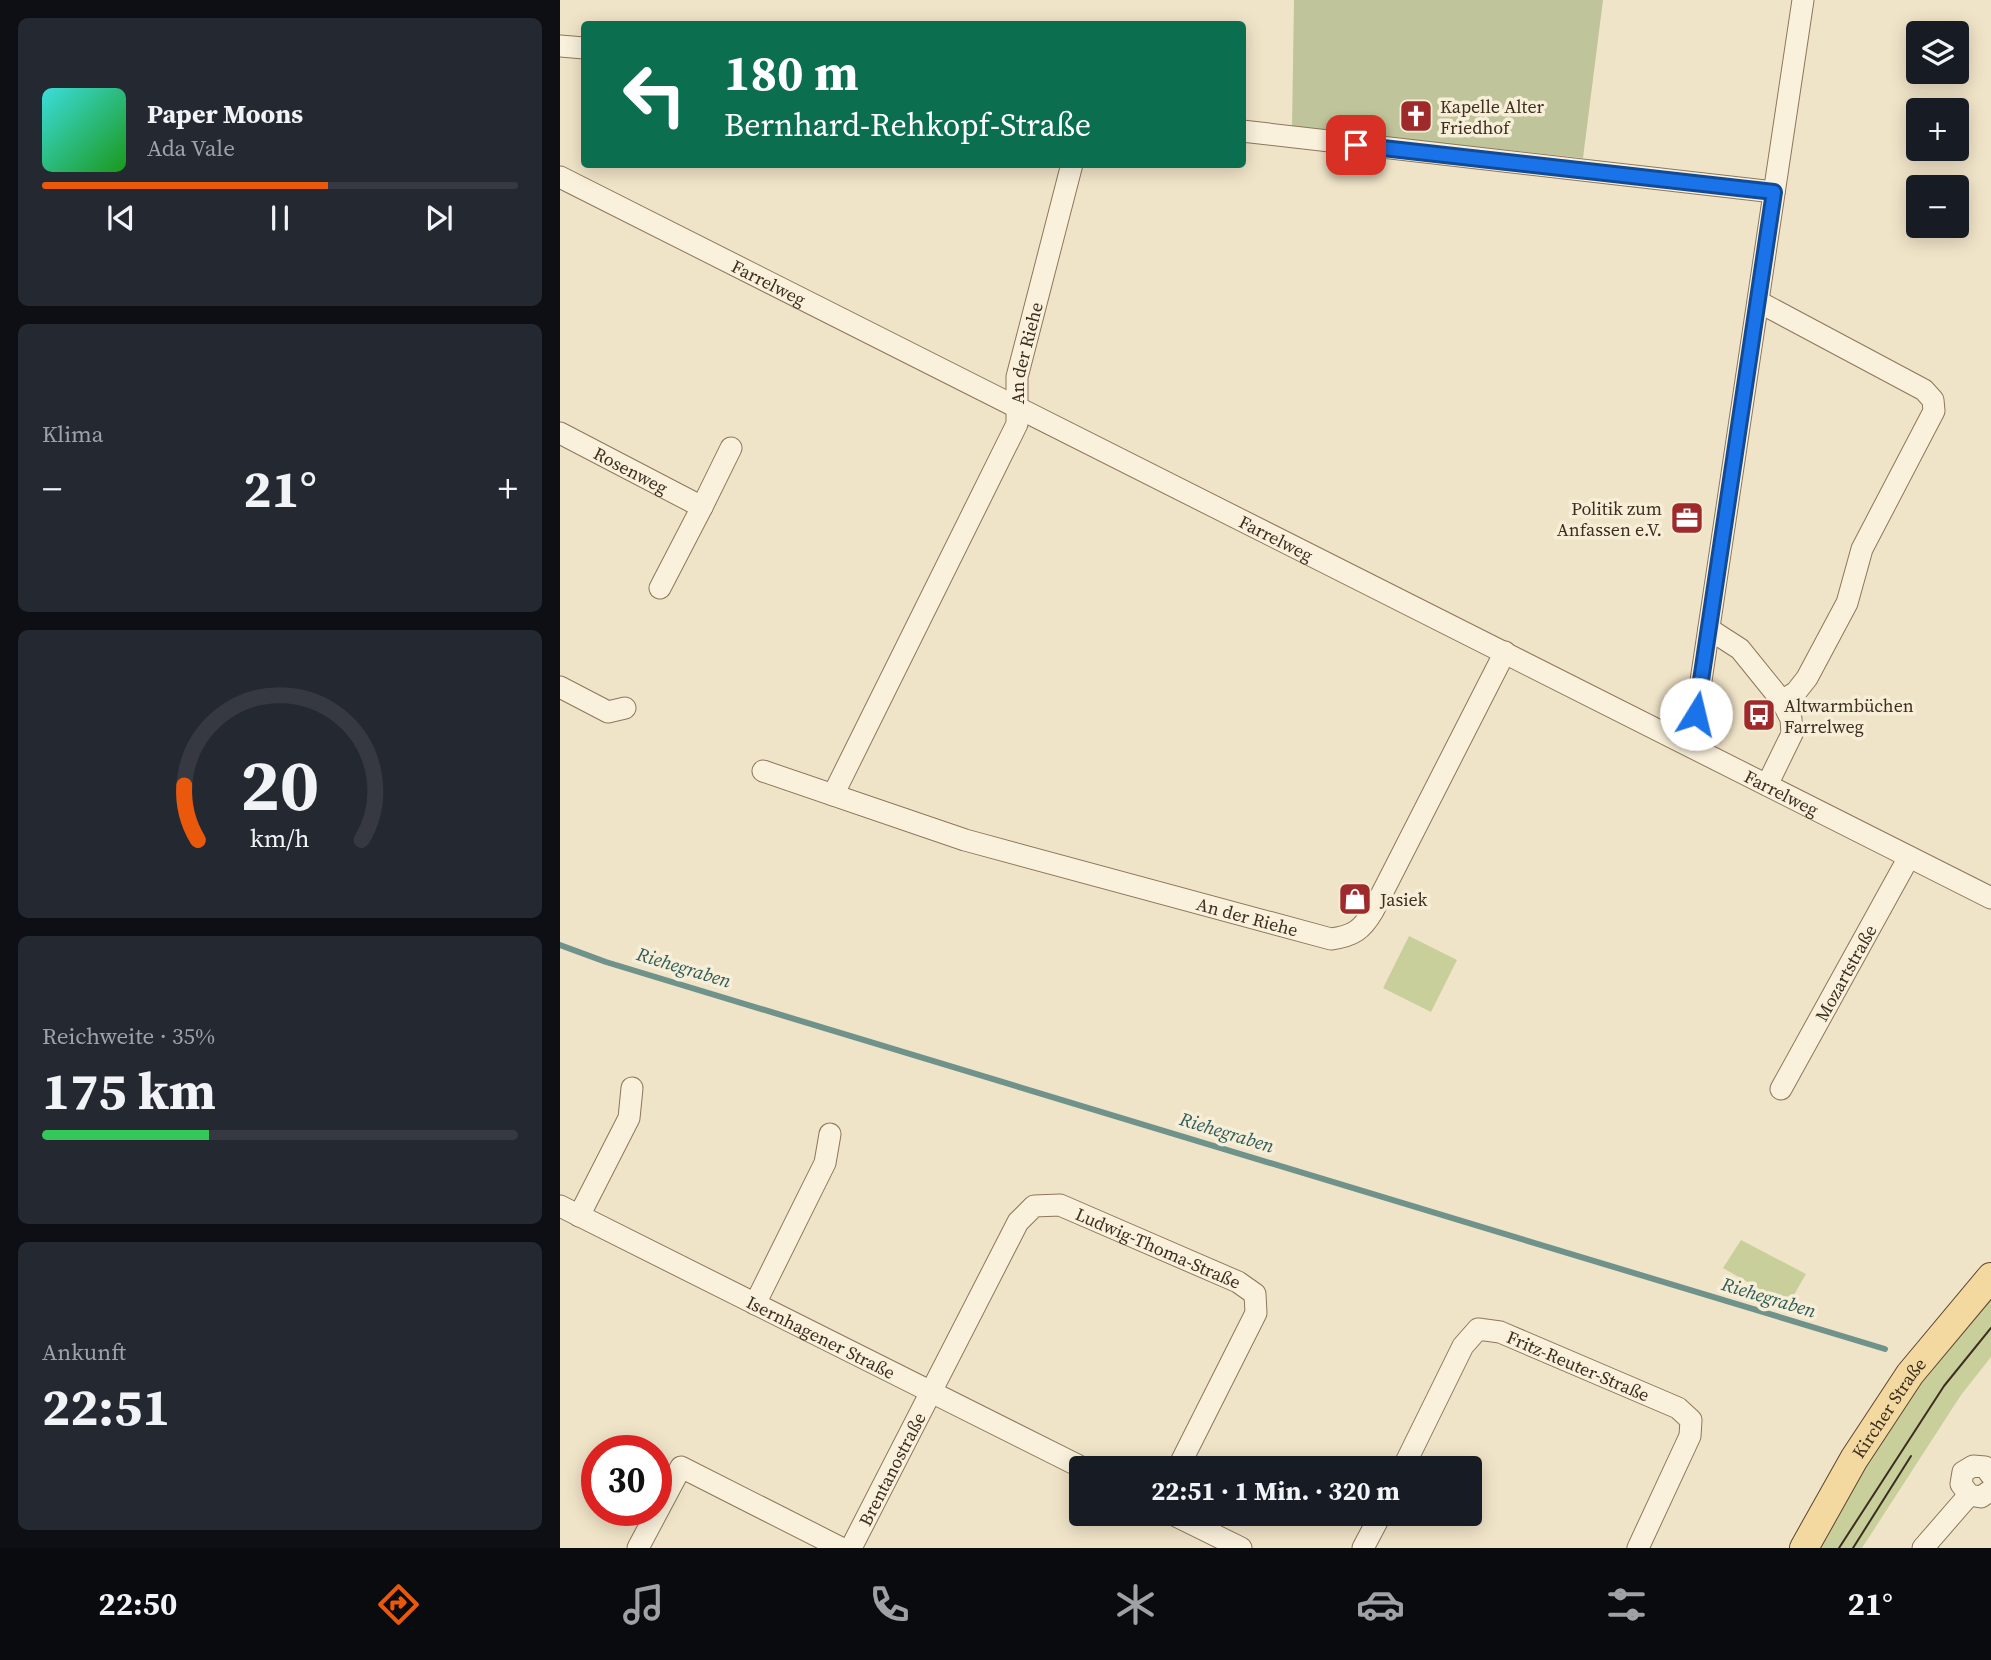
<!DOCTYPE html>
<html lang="de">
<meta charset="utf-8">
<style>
body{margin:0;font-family:"Source Serif 4",serif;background:#242831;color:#f1f3f6;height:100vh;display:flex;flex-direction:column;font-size:26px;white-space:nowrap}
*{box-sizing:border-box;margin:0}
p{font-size:23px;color:#9ea1a6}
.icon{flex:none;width:38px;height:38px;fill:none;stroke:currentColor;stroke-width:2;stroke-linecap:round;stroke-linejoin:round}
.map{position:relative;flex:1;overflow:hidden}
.drawer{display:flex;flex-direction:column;gap:18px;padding:18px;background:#0d0f14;width:560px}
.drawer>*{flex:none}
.hud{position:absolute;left:21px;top:21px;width:665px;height:147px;border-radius:7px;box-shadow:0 4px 18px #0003;background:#0b6e4f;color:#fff;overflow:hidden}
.tools{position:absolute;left:1346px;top:21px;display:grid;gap:14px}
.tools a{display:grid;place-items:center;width:63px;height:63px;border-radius:7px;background:#171b24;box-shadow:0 4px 18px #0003;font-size:35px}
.speed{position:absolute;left:21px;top:1435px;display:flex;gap:14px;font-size:35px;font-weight:700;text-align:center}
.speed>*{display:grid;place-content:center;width:91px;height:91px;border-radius:50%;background:#171b24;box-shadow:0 4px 18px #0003;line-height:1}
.speed .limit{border:10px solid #d22;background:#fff;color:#111}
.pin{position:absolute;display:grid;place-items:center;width:60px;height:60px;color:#fff;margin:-30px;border-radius:14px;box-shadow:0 4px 10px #0006}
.me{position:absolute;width:77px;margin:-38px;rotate:9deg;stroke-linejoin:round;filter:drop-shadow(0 0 5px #0008)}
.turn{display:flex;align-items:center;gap:24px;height:147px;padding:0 28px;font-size:32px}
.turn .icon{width:91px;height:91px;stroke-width:2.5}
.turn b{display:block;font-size:49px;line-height:60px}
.big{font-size:52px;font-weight:700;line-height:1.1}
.drawer .card{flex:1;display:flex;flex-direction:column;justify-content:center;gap:10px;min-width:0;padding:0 24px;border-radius:10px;background:#242831}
.drawer .dial{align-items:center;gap:0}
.dial svg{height:182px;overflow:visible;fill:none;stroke:#363941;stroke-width:7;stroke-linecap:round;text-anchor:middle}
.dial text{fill:#f1f3f6;stroke:none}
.song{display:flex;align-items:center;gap:21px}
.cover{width:84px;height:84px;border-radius:10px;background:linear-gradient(135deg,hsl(180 70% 55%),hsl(120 70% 35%))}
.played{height:7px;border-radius:4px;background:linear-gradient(90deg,#ea580c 60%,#363941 60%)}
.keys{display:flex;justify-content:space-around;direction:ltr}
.heat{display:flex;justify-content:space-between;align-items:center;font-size:38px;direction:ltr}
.charge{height:10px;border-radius:5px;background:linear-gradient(90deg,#34c759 35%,#363941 0)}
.trip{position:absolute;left:509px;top:1456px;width:413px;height:70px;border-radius:7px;background:#171b24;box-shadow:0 4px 18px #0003;font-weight:700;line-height:70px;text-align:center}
.tab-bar{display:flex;height:112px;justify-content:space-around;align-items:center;background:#090b0e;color:#9ea1a6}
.tab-bar .icon{width:49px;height:49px}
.tab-bar .current{color:#ea580c}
.tab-bar b{font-size:32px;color:#f1f3f6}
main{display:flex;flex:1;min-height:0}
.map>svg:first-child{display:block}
.green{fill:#c9cf9b}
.cemetery{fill:#bfc49a}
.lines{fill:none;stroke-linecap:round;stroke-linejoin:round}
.stream{stroke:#6f938a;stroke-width:6}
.minor-casing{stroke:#8d765c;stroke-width:23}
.major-casing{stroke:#5b4430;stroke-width:30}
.minor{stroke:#faf1dc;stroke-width:21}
.major{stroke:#f3d9a0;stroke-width:28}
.tram{stroke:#3d2e20;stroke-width:2}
.route-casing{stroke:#114b97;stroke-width:18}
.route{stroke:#1a73e8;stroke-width:12}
.labels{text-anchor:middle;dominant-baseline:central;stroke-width:7;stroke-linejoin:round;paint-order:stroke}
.poi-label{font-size:18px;fill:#3d2e20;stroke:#f7eed8;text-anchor:start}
.street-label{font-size:18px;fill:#3d2e20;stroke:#f7eed8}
.water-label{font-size:19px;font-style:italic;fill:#2f5d5a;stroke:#f7eed8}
</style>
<main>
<section class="drawer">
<div class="card">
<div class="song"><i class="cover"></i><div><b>Paper Moons</b><p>Ada Vale</p></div></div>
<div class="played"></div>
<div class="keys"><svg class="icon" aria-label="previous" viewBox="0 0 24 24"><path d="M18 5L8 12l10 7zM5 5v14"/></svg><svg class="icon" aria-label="pause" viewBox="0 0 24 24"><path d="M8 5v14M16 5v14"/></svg><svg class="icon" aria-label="next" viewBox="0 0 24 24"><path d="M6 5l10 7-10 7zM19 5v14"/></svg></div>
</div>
<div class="card"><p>Klima</p>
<div class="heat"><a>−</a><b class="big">21°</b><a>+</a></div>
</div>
<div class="card dial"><svg viewBox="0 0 100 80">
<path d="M14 69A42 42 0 1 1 86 69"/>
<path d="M14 69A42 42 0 0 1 8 45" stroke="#ea580c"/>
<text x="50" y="56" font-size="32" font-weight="700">20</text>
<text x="50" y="72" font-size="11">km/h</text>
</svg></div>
<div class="card"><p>Reichweite · 35%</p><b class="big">175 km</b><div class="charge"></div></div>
<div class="card"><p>Ankunft</p><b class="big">22:51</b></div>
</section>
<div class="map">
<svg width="1431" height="1548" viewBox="0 0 1431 1548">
<rect width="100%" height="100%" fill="#f0e4c8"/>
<g class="green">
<polygon points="849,936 897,960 871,1012 823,988"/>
<polygon points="1181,1240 1246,1274 1228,1305 1163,1268"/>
<polygon points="1431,1289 1431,1357 1401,1395 1302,1548 1260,1548 1330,1423"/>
</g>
<polygon class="cemetery" points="734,0 1043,0 1023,158 732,127"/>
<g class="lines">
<polyline class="stream" points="0,945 46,962 1325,1349"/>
<defs>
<g id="minor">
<polyline points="0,46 24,48"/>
<polyline points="682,131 1214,192"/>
<path id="s1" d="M 0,177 L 1431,898"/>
<polyline points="1199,302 1364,390 1373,400 1374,411 1302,549 1287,603 1247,678 1236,692 1222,701"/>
<path id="s2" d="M 0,433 L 142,507 L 100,588"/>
<polyline points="142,507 171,448"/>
<polyline points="1149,629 1180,649 1222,701 1231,719 1232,734 1207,785"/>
<polyline points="0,687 48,712 65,708"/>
<polyline points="1123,742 1136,714 1243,0"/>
<path id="s3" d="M 203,771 L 405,840 L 771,939 C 793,936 802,930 813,911 L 945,652"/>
<path id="s4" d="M 273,795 L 457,424 L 457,377 L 512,164"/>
<path id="s5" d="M 1221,1089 L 1349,857"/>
<path id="s6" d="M 0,1206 L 523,1468"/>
<polyline points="19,1216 69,1118 72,1088"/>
<polyline points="195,1304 265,1163 270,1134"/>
<path id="s7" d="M 843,1468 L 903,1346 L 918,1329 L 940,1332 L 1118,1408 L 1131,1420 L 1130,1436 L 1078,1548"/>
<polyline points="1431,1475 1425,1467 1413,1466 1403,1472 1401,1484 1409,1495 1421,1497 1431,1490"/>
<polyline points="612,1514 681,1548"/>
<polyline points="78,1548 121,1467 281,1548"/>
<path id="s8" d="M 291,1548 L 458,1222 L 474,1206 L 500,1205 L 678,1282 L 695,1294 L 696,1313 L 618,1468"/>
<polyline points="803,1548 821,1514"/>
<polyline points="1363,1548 1409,1495"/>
</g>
<g id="major">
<path id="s9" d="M 1244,1548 L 1294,1459 L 1350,1374 L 1431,1277"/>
</g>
</defs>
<use href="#minor" class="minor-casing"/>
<use href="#major" class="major-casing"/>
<use href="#minor" class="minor"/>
<use href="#major" class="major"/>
<g class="tram">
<polyline points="1279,1548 1384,1386 1431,1328"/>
<polyline points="1293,1548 1351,1456"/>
</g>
</g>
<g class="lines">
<defs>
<polyline id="route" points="796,145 1214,192 1136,714"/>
</defs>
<use href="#route" class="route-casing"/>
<use href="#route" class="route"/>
</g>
<defs>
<symbol id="church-square" viewBox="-11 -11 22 22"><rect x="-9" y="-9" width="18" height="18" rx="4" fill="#9e2a2b" stroke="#f7eed8"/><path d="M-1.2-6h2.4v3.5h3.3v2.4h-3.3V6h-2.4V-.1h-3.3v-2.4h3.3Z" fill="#fff"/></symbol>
<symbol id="office-square" viewBox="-11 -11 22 22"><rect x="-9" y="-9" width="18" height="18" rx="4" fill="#9e2a2b" stroke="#f7eed8"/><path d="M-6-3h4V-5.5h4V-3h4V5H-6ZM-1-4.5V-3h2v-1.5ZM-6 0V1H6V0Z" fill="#fff"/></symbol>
<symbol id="bus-square" viewBox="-11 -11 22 22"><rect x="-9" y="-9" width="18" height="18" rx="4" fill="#9e2a2b" stroke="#f7eed8"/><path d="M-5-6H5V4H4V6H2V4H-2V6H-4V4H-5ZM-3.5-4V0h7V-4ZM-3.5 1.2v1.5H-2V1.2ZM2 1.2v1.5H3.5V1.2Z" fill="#fff"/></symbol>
<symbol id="shop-square" viewBox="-11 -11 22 22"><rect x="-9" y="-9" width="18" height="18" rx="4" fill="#9e2a2b" stroke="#f7eed8"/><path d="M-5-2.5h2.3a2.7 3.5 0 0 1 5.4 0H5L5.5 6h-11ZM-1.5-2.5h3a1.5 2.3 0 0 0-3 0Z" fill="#fff"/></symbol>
</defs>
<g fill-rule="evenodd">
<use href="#church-square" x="837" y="97" width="38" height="38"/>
<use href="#office-square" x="1108" y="499" width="38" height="38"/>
<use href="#bus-square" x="1180" y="696" width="38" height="38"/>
<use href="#shop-square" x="776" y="880" width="38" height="38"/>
</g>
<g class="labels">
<g class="poi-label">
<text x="880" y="106">Kapelle Alter<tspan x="880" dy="21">Friedhof</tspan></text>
<text x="1102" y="508" text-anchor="end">Politik zum<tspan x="1102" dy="21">Anfassen e.V.</tspan></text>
<text x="1224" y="705">Altwarmbüchen<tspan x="1224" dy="21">Farrelweg</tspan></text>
<text x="820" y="899">Jasiek</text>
</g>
<g class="street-label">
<text stroke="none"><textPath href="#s1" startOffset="234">Farrelweg</textPath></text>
<text stroke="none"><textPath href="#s4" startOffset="486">An der Riehe</textPath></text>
<text stroke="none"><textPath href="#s2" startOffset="80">Rosenweg</textPath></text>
<text stroke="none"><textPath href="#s1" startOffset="802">Farrelweg</textPath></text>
<text stroke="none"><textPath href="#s1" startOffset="1368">Farrelweg</textPath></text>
<text stroke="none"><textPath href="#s3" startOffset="506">An der Riehe</textPath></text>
<text stroke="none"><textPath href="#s5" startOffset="133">Mozartstraße</textPath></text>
<text stroke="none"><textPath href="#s8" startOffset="522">Ludwig-Thoma-Straße</textPath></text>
<text stroke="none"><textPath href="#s6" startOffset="292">Isernhagener Straße</textPath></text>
<text stroke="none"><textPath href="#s7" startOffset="266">Fritz-Reuter-Straße</textPath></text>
<text stroke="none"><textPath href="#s9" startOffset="164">Kircher Straße</textPath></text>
<text stroke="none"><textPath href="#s8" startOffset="89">Brentanostraße</textPath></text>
</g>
<g class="water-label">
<text transform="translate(124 967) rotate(17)">Riehegraben</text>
<text transform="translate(667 1132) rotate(17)">Riehegraben</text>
<text transform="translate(1209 1297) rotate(17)">Riehegraben</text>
</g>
</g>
</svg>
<div class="tools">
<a><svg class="icon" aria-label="layers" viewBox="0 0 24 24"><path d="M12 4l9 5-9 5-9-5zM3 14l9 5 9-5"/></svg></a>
<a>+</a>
<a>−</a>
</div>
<div class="speed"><div class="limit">30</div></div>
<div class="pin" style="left:796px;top:145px;background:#d93025"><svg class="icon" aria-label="arrive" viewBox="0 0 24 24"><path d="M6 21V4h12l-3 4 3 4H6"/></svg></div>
<svg class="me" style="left:1136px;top:714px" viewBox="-20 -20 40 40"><circle r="19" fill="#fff"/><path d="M0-13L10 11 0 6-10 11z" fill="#1a73e8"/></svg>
<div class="trip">22:51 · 1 Min. · 320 m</div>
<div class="hud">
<div class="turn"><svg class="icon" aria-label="left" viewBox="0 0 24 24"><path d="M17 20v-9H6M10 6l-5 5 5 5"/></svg><div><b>180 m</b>Bernhard-Rehkopf-Straße</div></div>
</div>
</div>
</main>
<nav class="tab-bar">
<b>22:50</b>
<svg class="icon current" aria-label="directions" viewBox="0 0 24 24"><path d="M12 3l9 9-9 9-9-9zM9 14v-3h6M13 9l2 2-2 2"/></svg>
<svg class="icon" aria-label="music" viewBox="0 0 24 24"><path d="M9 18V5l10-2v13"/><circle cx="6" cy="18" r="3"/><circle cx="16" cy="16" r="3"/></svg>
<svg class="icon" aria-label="phone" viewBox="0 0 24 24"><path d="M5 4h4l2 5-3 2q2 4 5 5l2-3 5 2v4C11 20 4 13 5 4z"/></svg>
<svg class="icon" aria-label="climate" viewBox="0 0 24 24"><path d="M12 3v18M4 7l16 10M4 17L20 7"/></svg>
<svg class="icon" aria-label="car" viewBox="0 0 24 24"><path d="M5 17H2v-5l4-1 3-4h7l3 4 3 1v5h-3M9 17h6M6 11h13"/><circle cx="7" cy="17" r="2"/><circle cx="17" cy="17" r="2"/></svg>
<svg class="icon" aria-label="filters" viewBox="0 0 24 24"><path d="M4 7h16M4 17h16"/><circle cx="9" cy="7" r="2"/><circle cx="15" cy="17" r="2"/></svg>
<b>21°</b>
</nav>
